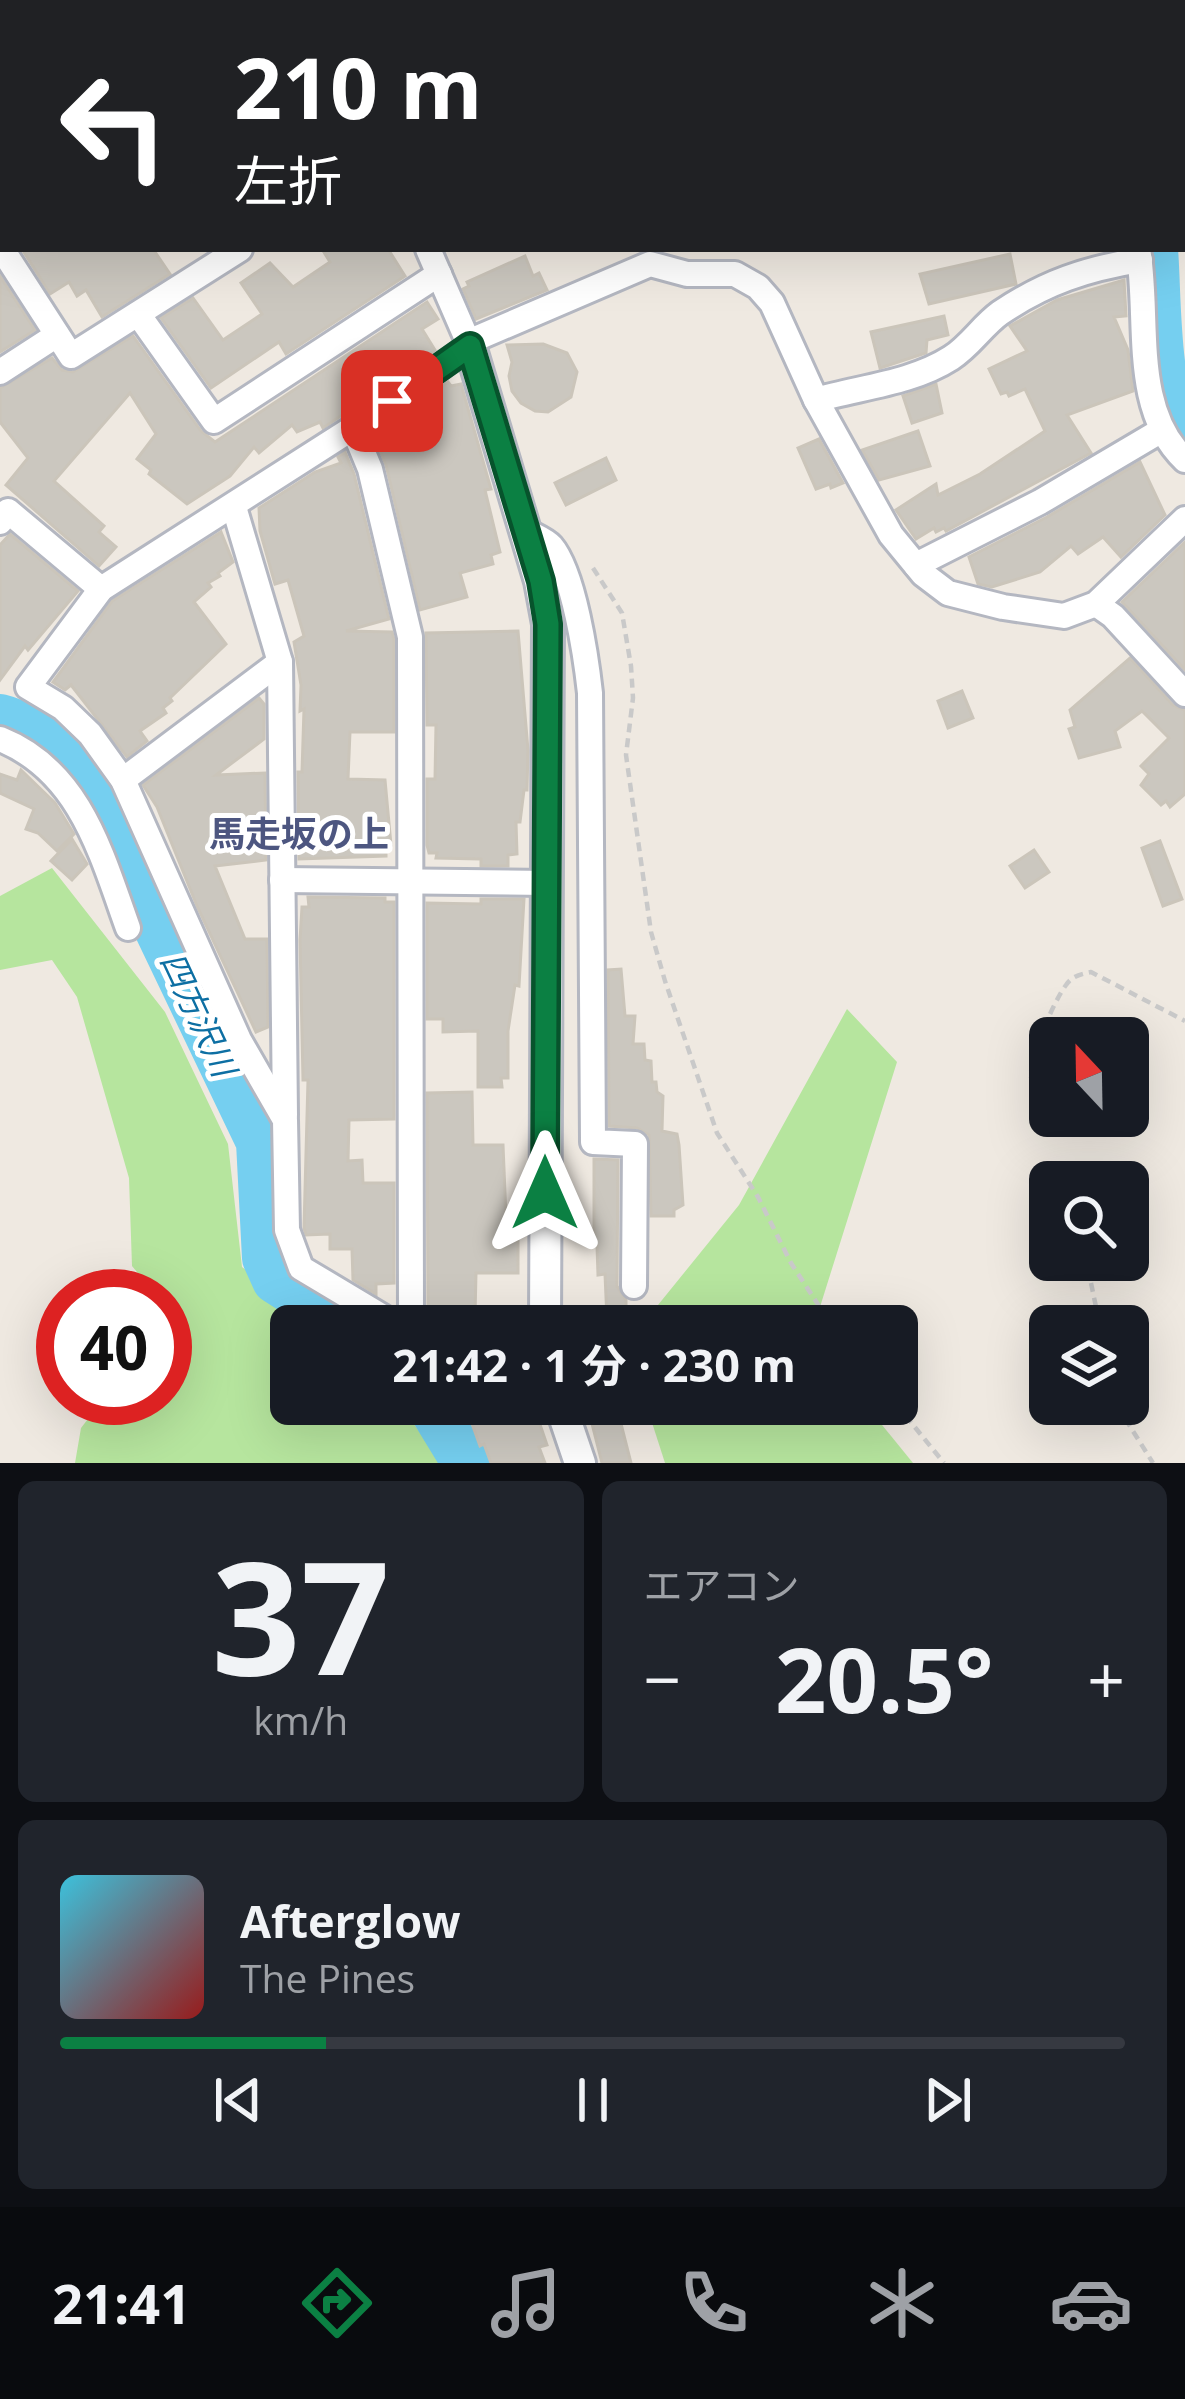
<!DOCTYPE html>
<html lang="ja">
<meta charset="utf-8">
<style>
body{margin:0;font-family:"Open Sans","Noto Sans JP",sans-serif;background:#20242c;color:#f1f3f6;height:100vh;display:flex;flex-direction:column;font-size:45px;white-space:nowrap}
*{box-sizing:border-box;margin:0}
p{font-size:39px;color:#9ea1a6}
.icon{flex:none;width:66px;height:66px;fill:none;stroke:currentColor;stroke-width:2;stroke-linecap:round;stroke-linejoin:round}
.map{position:relative;height:1463px;overflow:hidden}
.panel{display:flex;flex-direction:column;gap:18px;padding:18px;background:#0d0f14;flex:1}
.panel>*{flex:none}
.guide{position:absolute;left:0px;top:0px;width:1185px;height:252px;box-shadow:0 12px 48px #0002;background:#202124;color:#fff;overflow:hidden}
.needle{width:78px;rotate:338deg}
.controls{position:absolute;left:1029px;top:1017px;display:grid;gap:24px}
.controls a{display:grid;place-items:center;width:120px;height:120px;border-radius:18px;background:#171b24;box-shadow:0 12px 48px #0002;font-size:60px}
.speed{position:absolute;left:36px;top:1269px;display:flex;gap:24px;font-size:60px;font-weight:700;text-align:center}
.speed>*{display:grid;place-content:center;width:156px;height:156px;border-radius:50%;background:#171b24;box-shadow:0 12px 48px #0002;line-height:1}
.speed .limit{border:18px solid #d22;background:#fff;color:#111}
.pin{position:absolute;display:grid;place-items:center;width:102px;height:102px;color:#fff;margin:-51px;border-radius:24px;box-shadow:0 6px 18px #0006}
.me{position:absolute;width:132px;margin:-66px;rotate:0deg;stroke-linejoin:round;filter:drop-shadow(0 0 9px #0008)}
.turn{display:flex;align-items:center;gap:42px;height:252px;padding:0 36px;font-size:54px}
.turn .icon{width:156px;height:156px;stroke-width:2.5}
.turn b{display:block;font-size:84px;line-height:102px}
.big{font-size:90px;font-weight:700;line-height:1.1}
.panel .card{flex:1;display:flex;flex-direction:column;justify-content:center;gap:18px;min-width:0;padding:0 42px;border-radius:18px;background:#20242c}
.panel .dial{align-items:center;gap:0}
.dial b{font-size:156px;line-height:1}
.song{display:flex;align-items:center;gap:36px}
.cover{width:144px;height:144px;border-radius:18px;background:linear-gradient(135deg,hsl(190 70% 55%),hsl(0 70% 35%))}
.played{height:12px;border-radius:6px;background:linear-gradient(90deg,#0b8043 25%,#363941 25%)}
.keys{display:flex;justify-content:space-around;direction:ltr}
.heat{display:flex;justify-content:space-between;align-items:center;font-size:66px;direction:ltr}
.panel .tiles{flex:1;display:grid;gap:18px;grid-template-columns:1fr 1fr}
.card:last-child{grid-column:span 2}
.trip{position:absolute;left:270px;top:1305px;width:648px;height:120px;border-radius:18px;background:#171b24;box-shadow:0 12px 48px #0002;font-weight:700;line-height:120px;text-align:center}
.dock{display:flex;height:192px;justify-content:space-around;align-items:center;background:#090b0e;color:#9ea1a6}
.dock .icon{width:84px;height:84px}
.dock .current{color:#0b8043}
.dock b{font-size:54px;color:#f1f3f6}
.map>svg:first-child{display:block}
.green{fill:#b6e59e}
.lines{fill:none;stroke-linecap:round;stroke-linejoin:round}
.river{stroke:#75cff0;stroke-width:48}
.building{fill:#cbc7bf;stroke:#cbc5ba;stroke-width:3}
.minor-casing{stroke:#b4b7c1;stroke-width:30}
.tertiary-casing{stroke:#b4b7c1;stroke-width:36}
.path{stroke:#c9c9c9;stroke-width:4.5;stroke-dasharray:9 6;stroke-linecap:butt}
.minor{stroke:#fff;stroke-width:24}
.tertiary{stroke:#fff;stroke-width:30}
.route-casing{stroke:#07532c;stroke-width:30}
.route{stroke:#0b8043;stroke-width:21}
.labels{text-anchor:middle;dominant-baseline:central;stroke-width:10;stroke-linejoin:round;paint-order:stroke}
.water-label{font-size:33px;font-style:italic;fill:#0d6fa3;stroke:#fff}
.quarter-label{font-size:36px;font-weight:bold;fill:#4d5680;stroke:#fff}
</style>
<div class="map">
<svg width="1185" height="1463" viewBox="0 0 1185 1463">
<rect width="100%" height="100%" fill="#efe9e1"/>
<g class="green">
<polygon points="52,868 165,1012 228,1144 242,1267 318,1326 291,1326 291,1404 400,1404 441,1463 75,1463 81,1428 104,1398 165,1398 165,1318 169,1312 165,1296 157,1296 132,1266 129,1178 77,997 52,960 0,970 0,896"/>
<polygon points="847,1009 897,1062 814,1326 641,1326 739,1205"/>
<polygon points="646,1404 865,1404 913,1463 665,1463"/>
</g>
<g class="lines">
<g class="river">
<polyline points="1054,0 1056,3"/>
<path d="M 1154,249 C 1158,299 1154,399 1185,438"/>
<path d="M 0,718 C 39,728 67,761 92,791 L 260,1142 L 266,1258 L 276,1280 L 348,1326"/>
<polyline points="430,1404 466,1463"/>
</g>
</g>
<g class="building">
<polygon points="22,249 153,249 170,274 102,317 86,290 77,296 69,282 50,294"/>
<polygon points="322,249 388,249 405,276 286,354 279,342 211,388 161,318 193,298 223,340 262,314 241,283 270,263 293,287 330,262"/>
<polygon points="1010,254 1016,284 929,304 920,274"/>
<polygon points="525,256 533,276 539,273 547,290 476,319 463,289 469,286 467,282"/>
<polygon points="0,276 35,330 0,352"/>
<polygon points="1124,280 1126,316 1114,317 1128,350 1133,391 1067,415 1091,453 946,531 944,528 936,532 934,528 916,539 896,510 936,484 938,495 980,474 1045,431 1025,389 1009,396 1007,392 1001,394 989,369 1027,351 1010,326 1057,300"/>
<polygon points="427,302 438,319 422,329 435,350 407,370 406,364 399,368 394,360 355,388 364,400 323,428 320,422 297,432 292,425 259,453 254,447 230,476 187,504 149,474 151,470 137,459 156,434 130,393 54,481 104,526 99,532 116,547 99,566 6,485 28,458 0,422 0,388 52,358 62,370 73,372 133,336 201,431 215,442"/>
<polygon points="944,316 948,335 927,340 926,353 880,368 871,332"/>
<polygon points="543,344 567,353 577,372 571,397 548,412 535,411 521,403 512,391 509,376 512,362 507,345"/>
<polygon points="448,382 451,386 461,384 491,489 485,490 500,552 491,555 493,564 460,573 467,597 420,610 386,465 373,434 384,426 420,417 416,404"/>
<polygon points="936,384 942,413 912,423 903,396"/>
<polygon points="918,431 930,466 879,480 862,450"/>
<polygon points="819,439 843,483 831,488 830,484 816,489 798,448"/>
<polygon points="345,452 354,474 389,619 346,631 392,632 394,639 394,732 350,732 348,779 385,780 391,845 386,845 386,856 299,859 298,772 302,772 304,709 300,711 301,685 294,642 304,636 288,580 275,584 260,531 259,508 315,472 341,463 338,457"/>
<polygon points="606,458 616,480 566,505 555,483"/>
<polygon points="1140,462 1165,515 1121,557 1103,537 1078,554 1071,546 1040,572 992,587 978,584 969,557 1047,517"/>
<polygon points="221,532 233,562 218,573 220,576 208,583 211,587 194,602 226,644 170,698 172,701 163,708 166,713 140,731 147,741 127,757 71,685 65,690 53,682 112,601"/>
<polygon points="10,534 78,591 28,650 25,646 0,680 0,545"/>
<polygon points="1185,542 1185,670 1122,602"/>
<polygon points="518,631 528,750 527,790 524,790 520,822 516,822 517,854 508,855 508,866 481,866 481,859 436,858 437,853 429,853 427,845 427,779 435,779 436,725 427,725 426,633"/>
<polygon points="1130,658 1173,705 1185,710 1185,794 1170,807 1166,801 1161,805 1141,785 1149,774 1141,766 1169,738 1142,711 1115,731 1120,747 1079,758 1069,729 1075,727 1070,710"/>
<polygon points="962,691 973,718 948,728 938,701"/>
<polygon points="259,698 264,704 264,739 216,775 265,773 266,860 215,866 245,939 267,939 268,1027 256,1032 197,906 157,807 143,785"/>
<polygon points="21,770 55,803 74,834 57,851 38,833 26,829 34,809 0,793 0,774 17,780"/>
<polygon points="72,839 87,864 72,880 51,861"/>
<polygon points="1160,841 1182,899 1163,906 1142,848"/>
<polygon points="1034,850 1049,872 1025,888 1010,866"/>
<polygon points="308,897 385,898 385,902 394,902 394,1119 349,1120 348,1161 362,1160 363,1183 394,1183 394,1283 376,1284 376,1294 353,1280 352,1249 330,1249 330,1234 306,1235 304,1228 308,1080 303,1080 300,940 302,907 309,907"/>
<polygon points="481,899 524,899 519,986 515,985 508,1031 508,1078 501,1078 502,1087 478,1087 478,1031 443,1032 443,1019 427,1019 427,903 481,904"/>
<polygon points="621,969 625,1016 635,1016 633,1044 644,1044 645,1060 651,1061 652,1082 656,1082 657,1092 663,1096 662,1131 677,1134 679,1145 683,1205 674,1210 674,1216 651,1216 649,1135 637,1128 609,1126 608,970"/>
<polygon points="472,1092 473,1145 503,1145 507,1241 518,1241 518,1273 476,1273 475,1316 428,1315 427,1093"/>
<polygon points="594,1159 618,1160 617,1286 626,1300 626,1319 607,1320 605,1274 598,1275 597,1246 594,1246"/>
<polygon points="513,1404 533,1404 547,1445 539,1447 545,1463 491,1463 484,1444 480,1446 470,1418"/>
<polygon points="587,1404 616,1404 631,1463 602,1463"/>
</g>
<g class="lines">
<defs>
<g id="minor">
<polyline points="328,0 329,3"/>
<polyline points="821,0 822,3"/>
<polyline points="1021,3 1030,0"/>
<polyline points="0,246 71,356 240,249"/>
<path d="M 1138,249 C 1150,317 1130,408 1185,460"/>
<path d="M 1140,260 C 1086,269 1046,282 1000,313 C 982,326 970,346 951,358 C 912,383 861,387 816,400 L 891,535 L 923,574 L 948,593 L 1003,607 L 1064,616 L 1096,604 L 1185,519"/>
<polyline points="138,314 214,421 439,274"/>
<polyline points="468,342 650,264 687,274 735,274 758,287 772,303 816,400"/>
<polyline points="0,372 57,335"/>
<polyline points="353,428 370,469 410,637 411,1326"/>
<polyline points="234,507 280,662 285,1115"/>
<polyline points="0,522 8,511 101,589"/>
<path d="M 526,531 C 533,535 546,540 551,546 C 574,573 586,657 590,693 L 593,1142 L 635,1144 L 634,1286"/>
<polyline points="916,565 1040,502 1162,430"/>
<polyline points="1096,604 1113,616 1185,694"/>
<path d="M 0,739 C 80,771 101,853 128,928"/>
<polyline points="123,780 280,662"/>
<polyline points="282,880 547,883"/>
<polyline points="398,1326 301,1268 287,1230 285,1120 239,1040 123,780 90,734 63,708 28,687 101,589 353,428 470,346 428,249"/>
</g>
<g id="tertiary">
<polyline points="470,346 540,581 548,624 545,1326"/>
<polyline points="560,1404 580,1463"/>
</g>
</defs>
<use href="#minor" class="minor-casing"/>
<use href="#tertiary" class="tertiary-casing"/>
<g class="path">
<polyline points="593,568 622,613 631,666 633,698 626,755 651,932 665,981 717,1133 758,1197 791,1263 832,1326"/>
<path d="M 1050,1110 C 1040,1100 1033,1091 1031,1077 C 1029,1058 1054,1001 1066,985 C 1072,976 1081,974 1091,972 L 1185,1021"/>
<polyline points="1058,1116 1099,1134"/>
<polyline points="1091,1283 1100,1326"/>
<polyline points="896,1404 944,1463"/>
<polyline points="1122,1404 1126,1420 1153,1463"/>
</g>
<use href="#minor" class="minor"/>
<use href="#tertiary" class="tertiary"/>
</g>
<g class="lines">
<defs>
<polyline id="route" points="392,401 470,346 541,581 548,624 545,1193"/>
</defs>
<use href="#route" class="route-casing"/>
<use href="#route" class="route"/>
</g>
<g class="labels">
<g class="water-label">
<text transform="translate(199 1014) rotate(65)">四方沢川</text>
</g>
<g class="quarter-label">
<text x="299" y="833">馬走坂の上</text>
</g>
</g>
</svg>
<div class="controls">
<a><svg class="needle" viewBox="-14 -14 28 28"><path d="M0-13l5 13h-10z" fill="#e53935"/><path d="M0 13l5-13h-10z" fill="#9ea1a6"/></svg></a>
<a><svg class="icon" aria-label="search" viewBox="0 0 24 24"><circle cx="10" cy="10" r="6"/><path d="M15 15l6 6"/></svg></a>
<a><svg class="icon" aria-label="layers" viewBox="0 0 24 24"><path d="M12 4l9 5-9 5-9-5zM3 14l9 5 9-5"/></svg></a>
</div>
<div class="speed"><div class="limit">40</div></div>
<div class="pin" style="left:392px;top:401px;background:#d93025"><svg class="icon" aria-label="arrive" viewBox="0 0 24 24"><path d="M6 21V4h12l-3 4 3 4H6"/></svg></div>
<svg class="me" style="left:545px;top:1193px" viewBox="-20 -20 40 40"><path d="M0-17L14 15 0 8-14 15z" fill="#0b8043" stroke="#fff" stroke-width="4"/></svg>
<div class="trip">21:42 · 1 分 · 230 m</div>
<div class="guide">
<div class="turn"><svg class="icon" aria-label="left" viewBox="0 0 24 24"><path d="M17 20v-9H6M10 6l-5 5 5 5"/></svg><div><b>210 m</b>左折</div></div>
</div>
</div>
<section class="panel">
<div class="tiles">
<div class="card dial"><b>37</b><p>km/h</p></div>
<div class="card"><p>エアコン</p>
<div class="heat"><a>−</a><b class="big">20.5°</b><a>+</a></div>
</div>
<div class="card">
<div class="song"><i class="cover"></i><div><b>Afterglow</b><p>The Pines</p></div></div>
<div class="played"></div>
<div class="keys"><svg class="icon" aria-label="previous" viewBox="0 0 24 24"><path d="M18 5L8 12l10 7zM5 5v14"/></svg><svg class="icon" aria-label="pause" viewBox="0 0 24 24"><path d="M8 5v14M16 5v14"/></svg><svg class="icon" aria-label="next" viewBox="0 0 24 24"><path d="M6 5l10 7-10 7zM19 5v14"/></svg></div>
</div>
</div>
</section>
<nav class="dock">
<b>21:41</b>
<svg class="icon current" aria-label="directions" viewBox="0 0 24 24"><path d="M12 3l9 9-9 9-9-9zM9 14v-3h6M13 9l2 2-2 2"/></svg>
<svg class="icon" aria-label="music" viewBox="0 0 24 24"><path d="M9 18V5l10-2v13"/><circle cx="6" cy="18" r="3"/><circle cx="16" cy="16" r="3"/></svg>
<svg class="icon" aria-label="phone" viewBox="0 0 24 24"><path d="M5 4h4l2 5-3 2q2 4 5 5l2-3 5 2v4C11 20 4 13 5 4z"/></svg>
<svg class="icon" aria-label="climate" viewBox="0 0 24 24"><path d="M12 3v18M4 7l16 10M4 17L20 7"/></svg>
<svg class="icon" aria-label="car" viewBox="0 0 24 24"><path d="M5 17H2v-5l4-1 3-4h7l3 4 3 1v5h-3M9 17h6M6 11h13"/><circle cx="7" cy="17" r="2"/><circle cx="17" cy="17" r="2"/></svg>
</nav>
